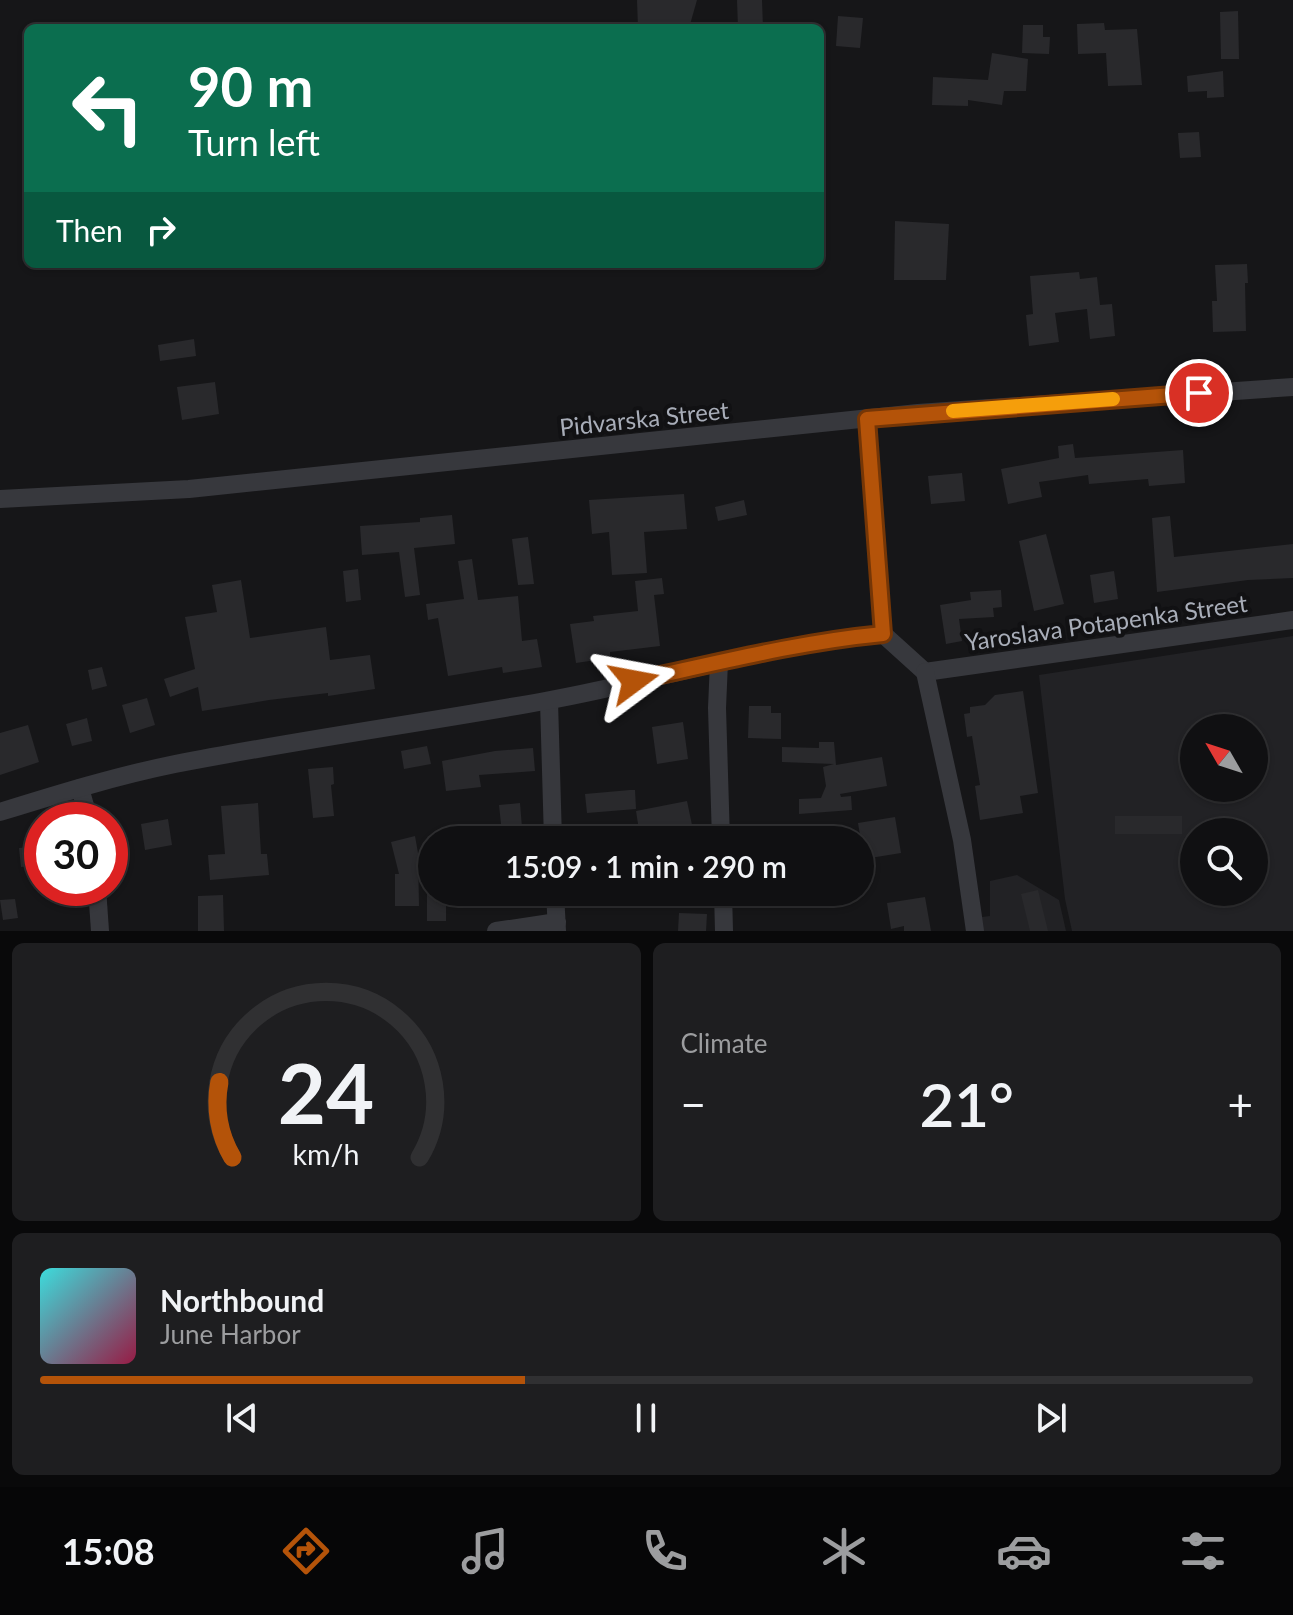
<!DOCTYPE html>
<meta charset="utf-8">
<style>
body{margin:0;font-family:Lato,sans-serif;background:#1e1e20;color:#f1f3f6;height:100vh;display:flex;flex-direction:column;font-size:30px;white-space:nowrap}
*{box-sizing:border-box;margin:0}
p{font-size:26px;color:#9c9d9f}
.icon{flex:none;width:44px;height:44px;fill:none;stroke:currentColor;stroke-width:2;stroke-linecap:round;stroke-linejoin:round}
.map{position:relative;height:931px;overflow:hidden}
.side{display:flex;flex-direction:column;gap:12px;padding:12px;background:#09090a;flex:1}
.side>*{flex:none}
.banner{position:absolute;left:24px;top:24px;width:800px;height:244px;border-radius:12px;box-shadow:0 2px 6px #0004,0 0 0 2px #303032;background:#0b6e4f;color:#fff;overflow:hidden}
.needle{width:52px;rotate:309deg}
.buttons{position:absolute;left:1180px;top:714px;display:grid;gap:16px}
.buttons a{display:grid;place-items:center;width:88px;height:88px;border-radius:50%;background:#101012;box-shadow:0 2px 6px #0004,0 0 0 2px #303032;font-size:40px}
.speed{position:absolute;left:24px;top:802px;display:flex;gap:16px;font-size:40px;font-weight:700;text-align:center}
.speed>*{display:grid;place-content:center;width:104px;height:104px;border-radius:50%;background:#101012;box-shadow:0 2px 6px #0004,0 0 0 2px #303032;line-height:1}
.speed .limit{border:12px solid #d22;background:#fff;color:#111}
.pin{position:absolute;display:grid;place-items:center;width:68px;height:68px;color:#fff;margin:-34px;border:4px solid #fff;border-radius:50%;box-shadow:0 2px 8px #0007}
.me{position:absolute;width:88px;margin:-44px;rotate:77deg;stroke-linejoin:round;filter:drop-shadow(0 0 6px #0008)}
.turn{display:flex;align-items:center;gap:28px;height:168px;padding:0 32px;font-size:36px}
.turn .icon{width:104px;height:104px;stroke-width:2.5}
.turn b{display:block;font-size:56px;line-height:68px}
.then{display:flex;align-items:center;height:76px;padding:0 32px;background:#0003;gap:16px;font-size:30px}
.big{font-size:60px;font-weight:600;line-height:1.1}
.side .tile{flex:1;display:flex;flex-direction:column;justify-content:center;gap:12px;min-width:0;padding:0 28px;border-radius:12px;background:#1e1e20}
.side .dial{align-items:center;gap:0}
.dial svg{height:208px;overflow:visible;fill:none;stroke:#303032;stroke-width:7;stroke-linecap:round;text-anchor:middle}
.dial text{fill:#f1f3f6;stroke:none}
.song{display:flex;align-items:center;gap:24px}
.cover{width:96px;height:96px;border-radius:12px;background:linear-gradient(135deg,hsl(180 70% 55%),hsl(340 70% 35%))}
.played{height:8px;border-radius:4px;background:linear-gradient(90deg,#b45309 40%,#303032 40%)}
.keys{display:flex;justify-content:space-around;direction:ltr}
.heat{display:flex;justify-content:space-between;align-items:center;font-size:44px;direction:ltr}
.side .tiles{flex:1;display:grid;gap:12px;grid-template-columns:1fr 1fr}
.tile:last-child{grid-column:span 2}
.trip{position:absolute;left:418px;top:826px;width:456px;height:80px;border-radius:40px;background:#101012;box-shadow:0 2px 6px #0004,0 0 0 2px #303032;font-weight:600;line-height:80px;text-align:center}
.menu{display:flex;height:128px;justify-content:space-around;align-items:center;background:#060607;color:#9c9d9f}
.menu .icon{width:56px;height:56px}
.menu .active{color:#b45309}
.menu b{font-size:36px;color:#f1f3f6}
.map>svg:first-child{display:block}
.built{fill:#222225;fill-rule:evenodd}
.building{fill:#29292c}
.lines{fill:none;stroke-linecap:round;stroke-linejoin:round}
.minor{stroke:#37383d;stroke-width:18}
.route-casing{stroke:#753606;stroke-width:20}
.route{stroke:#b45309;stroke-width:14}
.slow{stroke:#f59e0b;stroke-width:14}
.labels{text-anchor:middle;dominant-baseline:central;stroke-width:8;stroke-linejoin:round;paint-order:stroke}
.street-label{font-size:24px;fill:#a8adb8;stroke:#111113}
</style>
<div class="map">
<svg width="1293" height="931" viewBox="0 0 1293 931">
<rect width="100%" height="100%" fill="#161618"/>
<g class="built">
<path d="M 1293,636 L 1293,931 L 1072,931 L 1065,899 L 1039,675 ZM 1194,728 L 1254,728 L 1254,788 L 1194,788 ZM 1194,832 L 1254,832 L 1254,892 L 1194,892 Z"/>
<polygon points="1017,875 1059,900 1066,931 975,931 974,918 990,916 990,881"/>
</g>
<g class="building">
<polygon points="637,0 697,0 689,28 638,28"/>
<polygon points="737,0 762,0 763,28 738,28"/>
<polygon points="1238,11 1239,59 1221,59 1220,12"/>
<polygon points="838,16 863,18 860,48 836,46"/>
<polygon points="1104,23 1105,30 1137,29 1142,85 1108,86 1106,53 1078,54 1077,24"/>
<polygon points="1023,25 1043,25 1043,37 1050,37 1049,54 1022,53"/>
<polygon points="992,53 1028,59 1026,91 1004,91 1002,105 968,100 968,106 932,105 933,77 988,80"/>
<polygon points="1223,71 1224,97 1207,98 1207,91 1188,92 1187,76"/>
<polygon points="1199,132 1201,157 1180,158 1178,133"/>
<polygon points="895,221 949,224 946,280 894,280"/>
<polygon points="1247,264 1248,283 1245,283 1246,331 1213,332 1212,301 1217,301 1215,265"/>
<polygon points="1079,272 1080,279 1097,277 1100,305 1112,304 1115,336 1090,339 1087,309 1055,313 1059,342 1029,346 1026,315 1033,314 1030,276"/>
<polygon points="194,339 196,356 160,361 158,345"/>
<polygon points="215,382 219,414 182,420 177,387"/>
<polygon points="1073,444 1075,458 1183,450 1185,483 1149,486 1148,479 1089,484 1088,475 1039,482 1042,497 1008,504 1001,469 1059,458 1058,446"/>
<polygon points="962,473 965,501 931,504 928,476"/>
<polygon points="684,494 687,529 644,532 647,573 612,575 609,532 592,534 589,500"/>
<polygon points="744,500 747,515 718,521 715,507"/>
<polygon points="452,515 455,544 414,548 420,595 405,597 399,552 362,555 360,526 420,522 420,518"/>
<polygon points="1170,516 1174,557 1293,544 1293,578 1248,580 1157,592 1152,518"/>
<polygon points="1046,534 1064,604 1034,611 1019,541"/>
<polygon points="528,537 534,584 518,585 512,539"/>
<polygon points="472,559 478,600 518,596 522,641 537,639 542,667 503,673 502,667 448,676 438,618 428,620 426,604 464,599 458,561"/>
<polygon points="358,569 361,600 346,602 343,571"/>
<polygon points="1114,571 1118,599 1094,603 1090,575"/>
<polygon points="662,578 664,594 654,595 660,646 610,652 610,658 576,663 570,624 594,621 593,616 638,611 635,581"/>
<polygon points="241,580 250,638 326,627 330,660 370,655 375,689 328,696 328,693 269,700 202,711 198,687 170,697 164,679 195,669 185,617 217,612 212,585"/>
<polygon points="1001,590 1002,607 993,608 994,617 959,619 962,641 946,644 940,605 971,600 970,592"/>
<polygon points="102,667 107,686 92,690 88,670"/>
<polygon points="1023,691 1038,793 1020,796 1023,813 980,820 975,786 980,785 972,736 967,737 964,714 970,713 970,707 985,705 995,695"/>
<polygon points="147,698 155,725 130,733 122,705"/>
<polygon points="749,706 771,706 771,713 781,713 781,739 748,738"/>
<polygon points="87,718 92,741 72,746 66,724"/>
<polygon points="683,722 688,759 657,764 652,727"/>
<polygon points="28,725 39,762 0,775 0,733"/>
<polygon points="819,742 834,742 836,765 882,757 887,786 840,794 841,797 851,796 852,810 799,814 799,799 821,798 826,786 823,767 834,764 782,762 782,747 819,748"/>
<polygon points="427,746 431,764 404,769 401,751"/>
<polygon points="533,748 535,771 479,775 481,787 446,791 442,761 495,751"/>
<polygon points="333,767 334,784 331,785 334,816 313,818 308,769"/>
<polygon points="630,790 635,790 636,809 587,813 585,794"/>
<polygon points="687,801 692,825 676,828 675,824 639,830 636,811"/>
<polygon points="258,803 261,854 267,854 269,875 210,880 208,855 225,854 221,806"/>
<polygon points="520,803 523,840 453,840 453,830 501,824 499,805"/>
<rect x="1115" y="816" width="67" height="18"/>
<polygon points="895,817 901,853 864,859 858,823"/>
<polygon points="168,819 172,845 145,850 141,824"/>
<polygon points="415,836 418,853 419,906 395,906 395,874 399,874 391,842"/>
<polygon points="41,846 42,865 21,867 19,848"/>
<polygon points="1038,890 1048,931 1030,931 1021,894"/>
<rect x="427" y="892" width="19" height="29"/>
<polygon points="223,895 224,931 198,931 198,896"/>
<polygon points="925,897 931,931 904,931 904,926 891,929 887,903"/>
<polygon points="15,899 18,918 3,920 0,900"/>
<polygon points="679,913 707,914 706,931 678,931"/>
</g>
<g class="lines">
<g class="minor">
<polyline points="867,419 883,634 925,672"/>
<polyline points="0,499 189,489 918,413 1293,387"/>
<polyline points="719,662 717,708 721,840"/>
<polyline points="925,672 1293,620"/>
<polyline points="925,672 962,840 975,931"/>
<polyline points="549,701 553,840"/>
<polyline points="80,788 89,820"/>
<path d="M 0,812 C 58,794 116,776 175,764 C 298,740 422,723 545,701 C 658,681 768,644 883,634"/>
<polyline points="97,888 100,931"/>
<polyline points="555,892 557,931"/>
<polyline points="723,892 724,931"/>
<polyline points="496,931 557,922"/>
</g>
</g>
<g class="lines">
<defs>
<path id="route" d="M 634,681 C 717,663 799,642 883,634 L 867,419 L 1199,393"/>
</defs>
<use href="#route" class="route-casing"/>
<use href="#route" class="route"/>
<polyline class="slow" points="953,411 1113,399"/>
</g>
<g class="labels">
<g class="street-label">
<text transform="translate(644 418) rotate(-6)">Pidvarska Street</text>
<text transform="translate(1106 622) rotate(-8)">Yaroslava Potapenka Street</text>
</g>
</g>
</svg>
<div class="buttons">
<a><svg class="needle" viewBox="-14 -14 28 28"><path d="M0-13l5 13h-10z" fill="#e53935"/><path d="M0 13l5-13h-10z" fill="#9c9d9f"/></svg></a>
<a><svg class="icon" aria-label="search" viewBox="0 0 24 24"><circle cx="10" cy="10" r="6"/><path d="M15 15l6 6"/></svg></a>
</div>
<div class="speed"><div class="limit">30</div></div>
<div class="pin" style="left:1199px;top:393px;background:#d93025"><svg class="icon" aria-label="arrive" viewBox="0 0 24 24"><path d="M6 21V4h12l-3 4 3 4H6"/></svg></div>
<svg class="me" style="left:634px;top:681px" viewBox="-20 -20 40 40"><path d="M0-17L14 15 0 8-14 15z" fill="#b45309" stroke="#fff" stroke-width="4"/></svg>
<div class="trip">15:09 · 1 min · 290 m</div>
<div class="banner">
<div class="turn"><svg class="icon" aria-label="left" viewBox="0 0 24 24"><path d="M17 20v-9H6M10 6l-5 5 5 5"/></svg><div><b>90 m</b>Turn left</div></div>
<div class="then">Then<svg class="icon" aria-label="right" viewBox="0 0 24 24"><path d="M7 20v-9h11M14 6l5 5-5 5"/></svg></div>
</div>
</div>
<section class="side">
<div class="tiles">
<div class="tile dial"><svg viewBox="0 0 100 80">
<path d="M14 69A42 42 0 1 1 86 69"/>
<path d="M14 69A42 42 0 0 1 9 40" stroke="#b45309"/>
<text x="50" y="56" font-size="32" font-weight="700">24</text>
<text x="50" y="72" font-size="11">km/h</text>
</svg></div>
<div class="tile"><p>Climate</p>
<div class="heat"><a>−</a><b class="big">21°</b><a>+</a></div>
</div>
<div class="tile">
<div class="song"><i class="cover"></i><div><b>Northbound</b><p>June Harbor</p></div></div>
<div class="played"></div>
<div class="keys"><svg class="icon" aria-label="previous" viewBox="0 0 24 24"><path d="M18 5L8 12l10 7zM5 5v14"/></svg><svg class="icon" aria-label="pause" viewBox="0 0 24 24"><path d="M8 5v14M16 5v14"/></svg><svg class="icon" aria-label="next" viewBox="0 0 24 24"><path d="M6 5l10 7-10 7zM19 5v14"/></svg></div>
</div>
</div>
</section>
<nav class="menu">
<b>15:08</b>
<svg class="icon active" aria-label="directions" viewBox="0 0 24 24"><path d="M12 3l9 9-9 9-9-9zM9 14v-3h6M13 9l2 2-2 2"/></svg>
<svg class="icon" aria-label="music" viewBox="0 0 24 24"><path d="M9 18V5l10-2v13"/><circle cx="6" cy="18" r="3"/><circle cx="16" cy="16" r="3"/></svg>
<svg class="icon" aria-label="phone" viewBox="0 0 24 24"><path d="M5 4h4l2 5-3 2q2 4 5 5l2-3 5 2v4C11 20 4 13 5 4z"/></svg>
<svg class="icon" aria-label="climate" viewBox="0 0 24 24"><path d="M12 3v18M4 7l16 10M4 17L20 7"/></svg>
<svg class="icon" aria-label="car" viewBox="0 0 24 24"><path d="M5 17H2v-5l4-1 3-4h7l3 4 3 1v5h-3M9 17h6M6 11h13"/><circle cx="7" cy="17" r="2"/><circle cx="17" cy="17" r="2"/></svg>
<svg class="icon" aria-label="filters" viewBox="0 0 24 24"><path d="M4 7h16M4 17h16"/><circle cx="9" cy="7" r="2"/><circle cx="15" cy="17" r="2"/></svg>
</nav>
